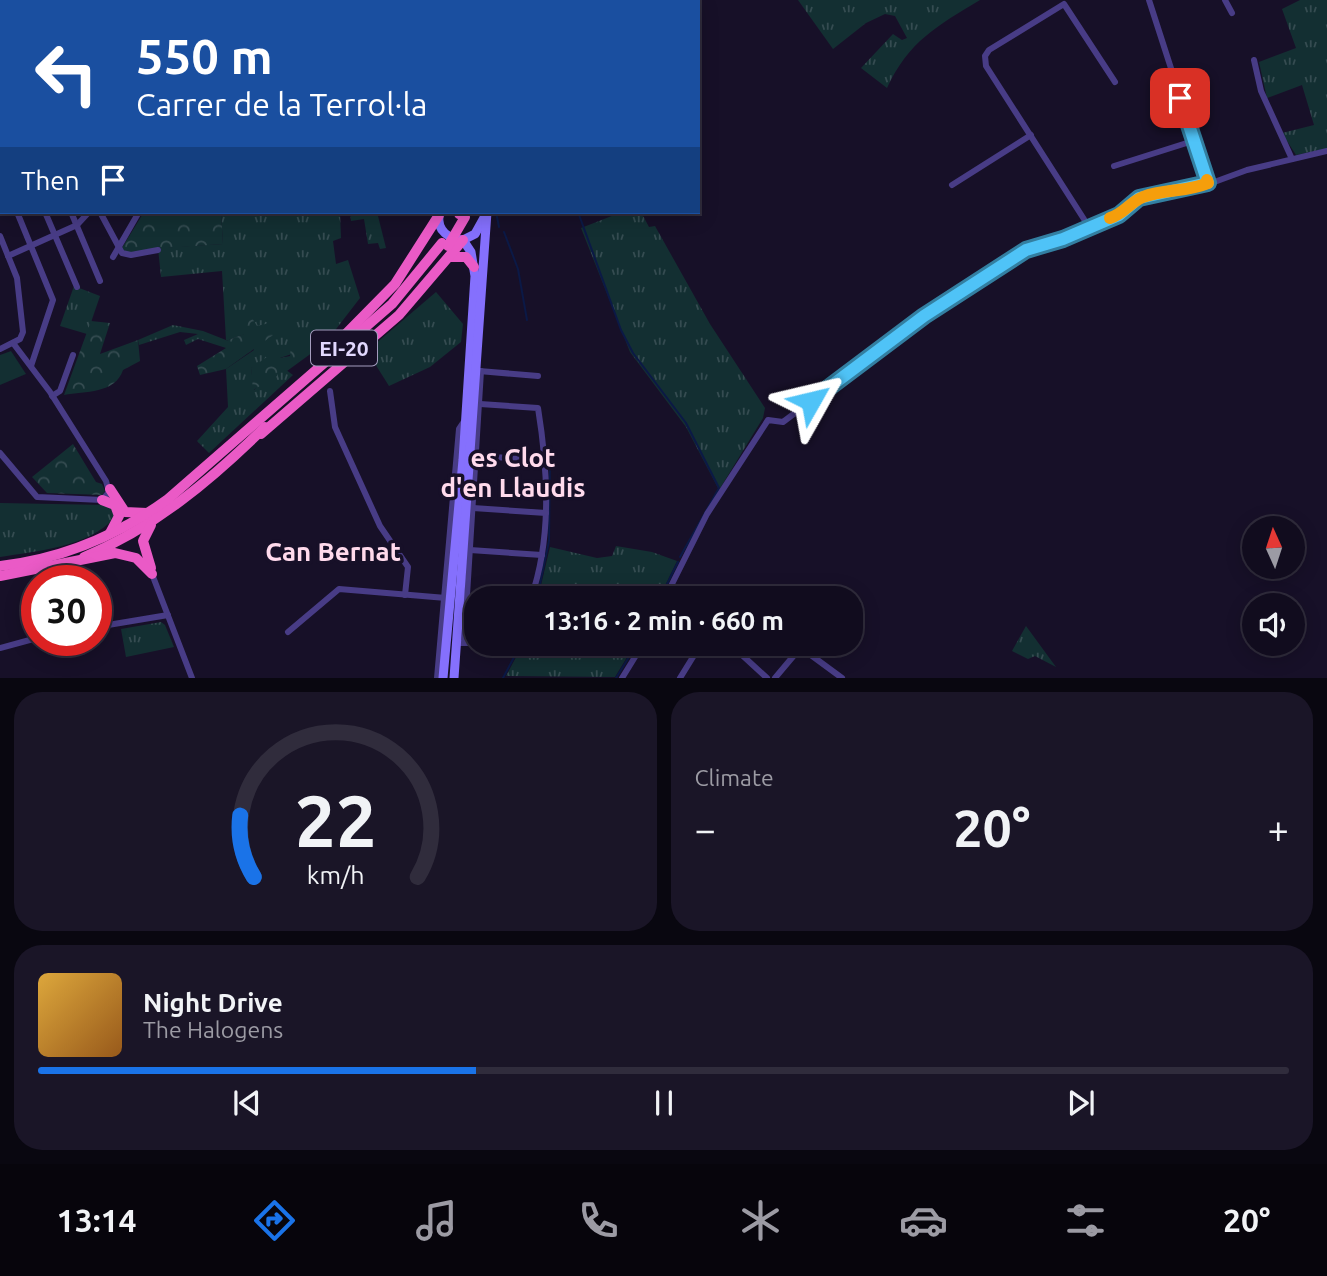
<!DOCTYPE html>
<meta charset="utf-8">
<style>
body{margin:0;font-family:Ubuntu,sans-serif;background:#1a1527;color:#f1f3f6;height:100vh;display:flex;flex-direction:column;font-size:26px;white-space:nowrap}
*{box-sizing:border-box;margin:0}
p{font-size:23px;color:#9c9ba4}
.icon{flex:none;width:38px;height:38px;fill:none;stroke:currentColor;stroke-width:2;stroke-linecap:round;stroke-linejoin:round}
.map{position:relative;height:678px;overflow:hidden}
.sheet{display:flex;flex-direction:column;gap:14px;padding:14px;background:#090710;flex:1}
.sheet>*{flex:none}
.banner{position:absolute;left:0px;top:0px;width:700px;height:214px;box-shadow:0 4px 18px #0003,0 0 0 2px #302c3c;background:#1a4fa0;color:#fff;overflow:hidden}
.needle{width:46px;rotate:357deg}
.controls{position:absolute;left:1242px;top:516px;display:grid;gap:14px}
.controls a{display:grid;place-items:center;width:63px;height:63px;border-radius:50%;background:#110c1e;box-shadow:0 4px 18px #0003,0 0 0 2px #302c3c;font-size:35px}
.speed{position:absolute;left:21px;top:565px;display:flex;gap:14px;font-size:35px;font-weight:700;text-align:center}
.speed>*{display:grid;place-content:center;width:91px;height:91px;border-radius:50%;background:#110c1e;box-shadow:0 4px 18px #0003,0 0 0 2px #302c3c;line-height:1}
.speed .limit{border:10px solid #d22;background:#fff;color:#111}
.pin{position:absolute;display:grid;place-items:center;width:60px;height:60px;color:#fff;margin:-30px;border-radius:14px;box-shadow:0 4px 10px #0006}
.me{position:absolute;width:77px;margin:-38px;rotate:53deg;stroke-linejoin:round;filter:drop-shadow(0 0 5px #0008)}
.turn{display:flex;align-items:center;gap:24px;height:147px;padding:0 21px;font-size:32px}
.turn .icon{width:91px;height:91px;stroke-width:2.5}
.turn b{display:block;font-size:49px;line-height:60px}
.then{display:flex;align-items:center;height:66px;padding:0 21px;background:#0003;gap:14px;font-size:26px}
.big{font-size:52px;font-weight:700;line-height:1.1}
.sheet .widget{flex:1;display:flex;flex-direction:column;justify-content:center;gap:10px;min-width:0;padding:0 24px;border-radius:28px;background:#1a1527}
.sheet .dial{align-items:center;gap:0}
.dial svg{height:182px;overflow:visible;fill:none;stroke:#302c3c;stroke-width:7;stroke-linecap:round;text-anchor:middle}
.dial text{fill:#f1f3f6;stroke:none}
.song{display:flex;align-items:center;gap:21px}
.cover{width:84px;height:84px;border-radius:10px;background:linear-gradient(135deg,hsl(40 70% 55%),hsl(30 70% 35%))}
.played{height:7px;border-radius:4px;background:linear-gradient(90deg,#1a73e8 35%,#302c3c 35%)}
.keys{display:flex;justify-content:space-around;direction:ltr}
.heat{display:flex;justify-content:space-between;align-items:center;font-size:38px;direction:ltr}
.sheet .tiles{flex:1;display:grid;gap:14px;grid-template-columns:1fr 1fr}
.widget:last-child{grid-column:span 2}
.trip{position:absolute;left:464px;top:586px;width:399px;height:70px;border-radius:28px;background:#110c1e;box-shadow:0 4px 18px #0003,0 0 0 2px #302c3c;font-weight:700;line-height:70px;text-align:center}
.tab-bar{display:flex;height:112px;justify-content:space-around;align-items:center;background:#07050c;color:#9c9ba4}
.tab-bar .icon{width:49px;height:49px}
.tab-bar .on{color:#1a73e8}
.tab-bar b{font-size:32px;color:#f1f3f6}
.map>svg:first-child{display:block}
.grass{fill:url(#grass-tufts)}
.forest{fill:url(#forest-crowns)}
.garden{fill:#132f32}
.lines{fill:none;stroke-linecap:round;stroke-linejoin:round}
.stream{stroke:#0b1946;stroke-width:2}
.minor{stroke:#483c86;stroke-width:6}
.tertiary{stroke:#483c86;stroke-width:8}
.secondary{stroke:#8570fd;stroke-width:9}
.trunk{stroke:#ea5ac6;stroke-width:10}
.trunk-bridge{stroke:#ea5ac6;stroke-width:10}
.route-casing{stroke:#337fa1;stroke-width:18}
.route{stroke:#4fc3f7;stroke-width:12}
.slow{stroke:#f59e0b;stroke-width:12}
.labels{text-anchor:middle;dominant-baseline:central;stroke-width:7;stroke-linejoin:round;paint-order:stroke}
.shield{fill:#171028;stroke:#a49cbe;stroke-width:2}
.shield-label{font-size:21px;font-weight:bold;fill:#e1d8fe}
.quarter-label{font-size:26px;font-weight:bold;fill:#ffdaec;stroke:#171028}
</style>
<div class="map">
<svg width="1327" height="678" viewBox="0 0 1327 678">
<defs>
<pattern id="grass-tufts" width="24" height="20" patternUnits="userSpaceOnUse" patternTransform="scale(1.75)"><rect width="24" height="20" fill="#132f32"/><path d="M3 7l-1-3M5 7V3M7 7l1-3M15 17l-1-3M17 17v-4M19 17l1-3" fill="none" stroke="#354c51"/></pattern>
<pattern id="forest-crowns" width="20" height="18" patternUnits="userSpaceOnUse" patternTransform="scale(1.75)"><rect width="20" height="18" fill="#132f32"/><path d="M2 6a3 3 0 1 1 6 0M12 15a3 3 0 1 1 6 0" fill="none" stroke="#354c51"/></pattern>
</defs>
<rect width="100%" height="100%" fill="#171028"/>
<g class="grass">
<path d="M 798,0 L 980,0 C 937,26 909,41 887,88 L 861,68 L 893,34 L 902,40 L 907,38 L 895,16 L 885,14 L 866,23 L 833,49 Z"/>
<polygon points="1300,0 1327,0 1327,149 1296,155 1282,133 1314,125 1302,85 1267,98 1259,62 1296,48 1282,9"/>
<polygon points="221,212 340,212 341,238 333,241 336,264 348,260 360,298 333,333 309,355 309,348 251,368 254,390 277,368 282,367 293,375 209,453 197,441 228,407 226,369 254,350 245,334 226,341 226,348 198,339 186,345 184,340 198,334 180,332 139,345 138,340 173,325 203,331 226,340 222,271 161,277 158,248 223,244"/>
<polygon points="350,212 377,212 386,248 380,249 378,243 368,244 364,219 351,221"/>
<polygon points="622,212 641,212 649,227 655,226 710,324 765,408 763,418 719,490 686,427 630,352 581,228"/>
<polygon points="74,286 100,296 87,334 60,326"/>
<polygon points="436,292 463,324 461,342 430,367 389,386 367,351"/>
<path d="M 0,503 L 105,505 L 112,509 L 114,518 C 89,547 36,551 0,557 Z"/>
<polygon points="616,546 652,552 677,561 659,598 538,598 550,547 597,558 612,556"/>
<polygon points="161,622 165,625 174,647 126,657 121,629"/>
<polygon points="1026,626 1056,667 1035,656 1028,659 1012,651"/>
<polygon points="523,644 635,644 615,677 506,676"/>
</g>
<g class="forest">
<polygon points="144,212 221,212 223,244 153,249 131,255 120,251"/>
<polygon points="252,318 257,326 278,321 283,328 226,369 200,375 197,366 226,348 226,341 244,334 246,320"/>
<path d="M 91,321 L 110,323 L 100,354 L 138,340 L 140,361 L 123,370 C 115,394 85,391 64,395 Z"/>
<polygon points="304,342 309,348 309,355 287,371 278,368 277,376 253,390 251,368 274,352 280,358 290,356 291,344"/>
<polygon points="73,444 96,482 102,484 105,491 102,495 47,493 32,477"/>
</g>
<polygon class="garden" points="11,351 26,374 0,385 0,355"/>
<g class="lines">
<g class="stream">
<polyline points="546,2 547,0"/>
<polyline points="496,212 499,227"/>
<polyline points="578,212 621,330 633,353 686,423 719,488 680,557"/>
<polyline points="504,232 518,269 527,320"/>
<polyline points="664,590 678,562"/>
<polyline points="537,598 549,541 550,455"/>
<polyline points="660,598 662,594"/>
<polyline points="503,678 521,644"/>
<polyline points="616,678 637,644"/>
</g>
<g class="minor">
<polyline points="1149,0 1208,183"/>
<polyline points="1225,0 1232,13"/>
<polyline points="47,2 47,0"/>
<polyline points="477,2 477,0"/>
<polyline points="0,28 2,28"/>
<polyline points="1254,60 1261,91 1292,159"/>
<polyline points="0,66 2,66"/>
<polyline points="0,104 2,108"/>
<polyline points="1114,166 1193,141"/>
<polyline points="0,172 2,176"/>
<polyline points="952,185 1031,135"/>
<polyline points="17,212 53,300 31,366"/>
<polyline points="45,212 77,287"/>
<polyline points="71,212 100,281"/>
<polyline points="100,212 122,253 131,255 158,250"/>
<polyline points="1089,227 986,66 985,56 989,50 1064,4 1115,82"/>
<polyline points="0,236 17,278 23,332 20,339 0,349"/>
<polyline points="8,256 77,225 89,212"/>
<polyline points="113,257 139,212"/>
<polyline points="479,371 538,376"/>
<polyline points="330,391 335,427 380,526 408,567 405,595"/>
<polyline points="52,396 60,391 73,355"/>
<path d="M 480,404 L 538,408 C 548,470 552,538 531,598"/>
<polyline points="0,453 37,497 102,500 109,492 106,481 50,392 13,343"/>
<polyline points="477,456 545,460"/>
<polyline points="473,508 546,513"/>
<polyline points="470,550 542,555"/>
<polyline points="152,574 192,678"/>
<polyline points="665,598 707,514 768,420 783,422 924,316 1026,250 1063,239 1119,215 1146,196 1198,188 1247,170 1327,151"/>
<polyline points="96,627 168,615"/>
<polyline points="288,632 339,589 446,598"/>
<polyline points="459,643 476,643"/>
<polyline points="464,643 481,371"/>
<polyline points="495,644 516,644"/>
<polyline points="730,644 767,678"/>
<polyline points="0,648 37,638"/>
<polyline points="437,678 459,429 465,420"/>
<polyline points="622,678 643,644"/>
<polyline points="680,678 701,644"/>
<polyline points="775,678 796,653 804,650 842,678"/>
</g>
<g class="tertiary">
<polyline points="301,0 305,2"/>
<polyline points="574,0 574,2"/>
<polyline points="553,2 554,0"/>
<polyline points="589,2 593,0"/>
</g>
<g class="secondary">
<path d="M 439,216 C 437,231 449,239 463,240 L 475,234 L 485,216"/>
<polyline points="443,678 463,460 475,276 471,252 463,240"/>
<polyline points="454,678 487,212"/>
</g>
<g class="trunk">
<polyline points="517,2 517,0"/>
<polyline points="536,2 536,0"/>
<polyline points="459,214 460,212"/>
<polyline points="449,257 466,257 474,267"/>
<polyline points="327,353 395,284 439,215"/>
<polyline points="261,434 399,315 463,240"/>
<polyline points="110,489 125,512 147,513"/>
<polyline points="102,500 115,505 119,516 110,533"/>
<path d="M 84,557 C 154,528 211,480 265,427"/>
<path d="M 0,566 C 63,559 117,536 168,499 L 392,304 L 442,243"/>
<polyline points="151,568 143,541 151,525"/>
<polyline points="0,576 115,553 136,558 152,574"/>
</g>
<polyline class="trunk-bridge" points="448,246 465,217"/>
</g>
<g class="lines">
<defs>
<polyline id="route" points="811,401 924,316 1026,250 1063,239 1119,215 1139,198 1208,183 1180,98"/>
</defs>
<use href="#route" class="route-casing"/>
<use href="#route" class="route"/>
<path class="slow" d="M 1110,218 C 1124,214 1130,202 1143,197 C 1164,189 1187,192 1208,183 L 1207,180"/>
</g>
<g class="labels">
<rect class="shield" x="311" y="330.5" width="66" height="35" rx="5"/>
<g class="shield-label">
<text x="344" y="348">EI-20</text>
</g>
<g class="quarter-label">
<text x="513" y="457">es Clot<tspan x="513" dy="30">d'en Llaudis</tspan></text>
<text x="333" y="551">Can Bernat</text>
</g>
</g>
</svg>
<div class="controls">
<a><svg class="needle" viewBox="-14 -14 28 28"><path d="M0-13l5 13h-10z" fill="#e53935"/><path d="M0 13l5-13h-10z" fill="#9c9ba4"/></svg></a>
<a><svg class="icon" aria-label="sound" viewBox="0 0 24 24"><path d="M4 9h4l5-4v14l-5-4H4zM17 9q2 3 0 6"/></svg></a>
</div>
<div class="speed"><div class="limit">30</div></div>
<div class="pin" style="left:1180px;top:98px;background:#d93025"><svg class="icon" aria-label="arrive" viewBox="0 0 24 24"><path d="M6 21V4h12l-3 4 3 4H6"/></svg></div>
<svg class="me" style="left:811px;top:401px" viewBox="-20 -20 40 40"><path d="M0-17L14 15 0 8-14 15z" fill="#4fc3f7" stroke="#fff" stroke-width="4"/></svg>
<div class="trip">13:16 · 2 min · 660 m</div>
<div class="banner">
<div class="turn"><svg class="icon" aria-label="left" viewBox="0 0 24 24"><path d="M17 20v-9H6M10 6l-5 5 5 5"/></svg><div><b>550 m</b>Carrer de la Terrol·la</div></div>
<div class="then">Then<svg class="icon" aria-label="arrive" viewBox="0 0 24 24"><path d="M6 21V4h12l-3 4 3 4H6"/></svg></div>
</div>
</div>
<section class="sheet">
<div class="tiles">
<div class="widget dial"><svg viewBox="0 0 100 80">
<path d="M14 69A42 42 0 1 1 86 69"/>
<path d="M14 69A42 42 0 0 1 8 42" stroke="#1a73e8"/>
<text x="50" y="56" font-size="32" font-weight="700">22</text>
<text x="50" y="72" font-size="11">km/h</text>
</svg></div>
<div class="widget"><p>Climate</p>
<div class="heat"><a>−</a><b class="big">20°</b><a>+</a></div>
</div>
<div class="widget">
<div class="song"><i class="cover"></i><div><b>Night Drive</b><p>The Halogens</p></div></div>
<div class="played"></div>
<div class="keys"><svg class="icon" aria-label="previous" viewBox="0 0 24 24"><path d="M18 5L8 12l10 7zM5 5v14"/></svg><svg class="icon" aria-label="pause" viewBox="0 0 24 24"><path d="M8 5v14M16 5v14"/></svg><svg class="icon" aria-label="next" viewBox="0 0 24 24"><path d="M6 5l10 7-10 7zM19 5v14"/></svg></div>
</div>
</div>
</section>
<nav class="tab-bar">
<b>13:14</b>
<svg class="icon on" aria-label="directions" viewBox="0 0 24 24"><path d="M12 3l9 9-9 9-9-9zM9 14v-3h6M13 9l2 2-2 2"/></svg>
<svg class="icon" aria-label="music" viewBox="0 0 24 24"><path d="M9 18V5l10-2v13"/><circle cx="6" cy="18" r="3"/><circle cx="16" cy="16" r="3"/></svg>
<svg class="icon" aria-label="phone" viewBox="0 0 24 24"><path d="M5 4h4l2 5-3 2q2 4 5 5l2-3 5 2v4C11 20 4 13 5 4z"/></svg>
<svg class="icon" aria-label="climate" viewBox="0 0 24 24"><path d="M12 3v18M4 7l16 10M4 17L20 7"/></svg>
<svg class="icon" aria-label="car" viewBox="0 0 24 24"><path d="M5 17H2v-5l4-1 3-4h7l3 4 3 1v5h-3M9 17h6M6 11h13"/><circle cx="7" cy="17" r="2"/><circle cx="17" cy="17" r="2"/></svg>
<svg class="icon" aria-label="filters" viewBox="0 0 24 24"><path d="M4 7h16M4 17h16"/><circle cx="9" cy="7" r="2"/><circle cx="15" cy="17" r="2"/></svg>
<b>20°</b>
</nav>
